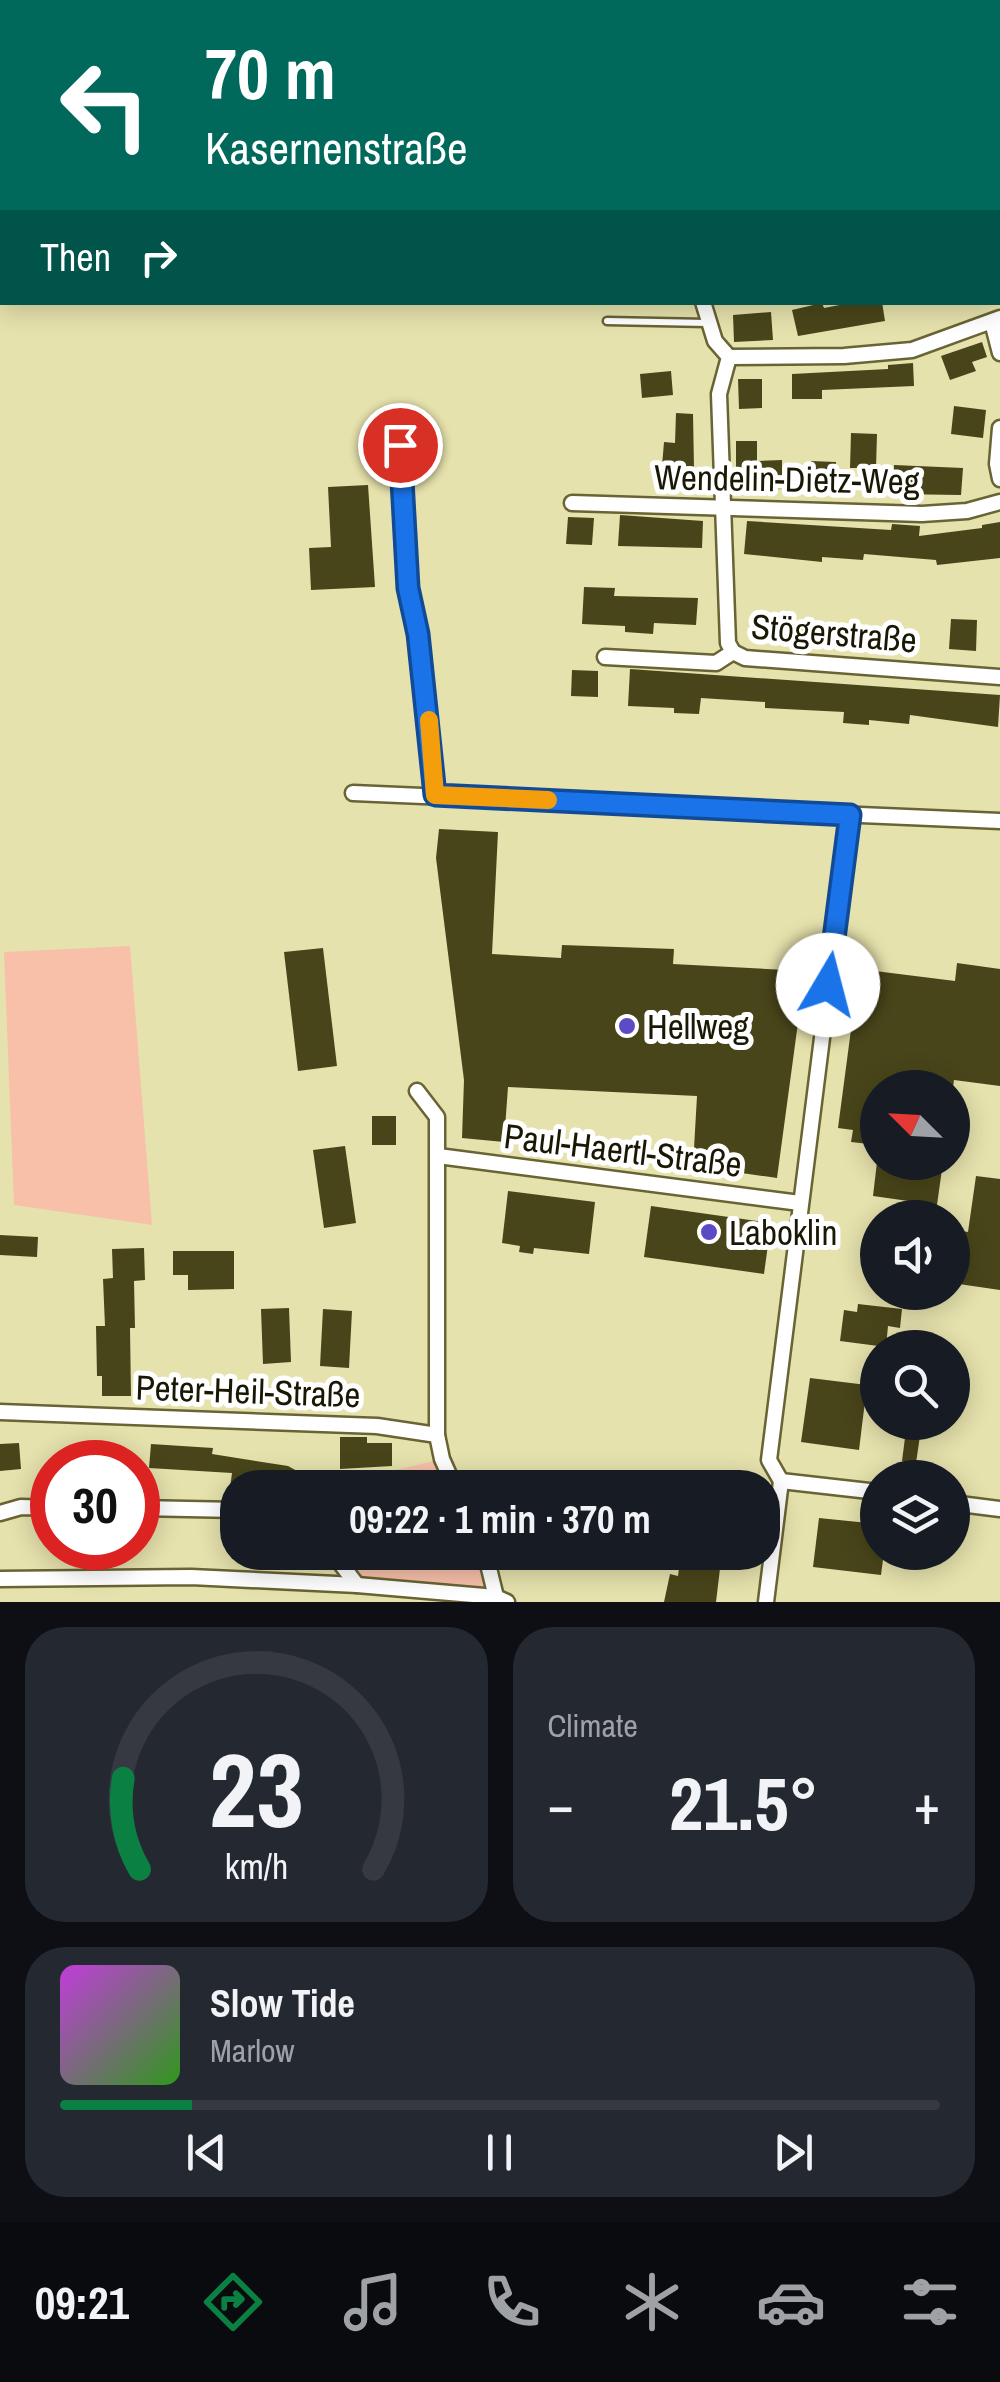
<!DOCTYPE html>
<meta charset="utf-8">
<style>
body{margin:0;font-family:"Archivo Narrow",sans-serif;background:#242831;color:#f1f3f6;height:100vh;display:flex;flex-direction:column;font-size:38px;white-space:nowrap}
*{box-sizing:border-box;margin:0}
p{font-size:32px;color:#9ea1a6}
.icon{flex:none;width:55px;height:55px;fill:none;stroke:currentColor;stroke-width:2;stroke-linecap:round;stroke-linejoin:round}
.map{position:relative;height:1602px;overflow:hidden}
.panel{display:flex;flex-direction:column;gap:25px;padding:25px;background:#0d0f14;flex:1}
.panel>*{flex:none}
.top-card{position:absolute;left:0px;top:0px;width:1000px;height:305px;box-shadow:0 5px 25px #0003;background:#00695c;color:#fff;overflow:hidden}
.needle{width:65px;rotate:294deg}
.controls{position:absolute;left:860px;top:1070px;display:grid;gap:20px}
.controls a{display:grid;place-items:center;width:110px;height:110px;border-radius:50%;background:#171b24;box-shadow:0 5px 25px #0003;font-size:50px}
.speed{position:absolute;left:30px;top:1440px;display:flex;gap:20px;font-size:50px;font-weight:700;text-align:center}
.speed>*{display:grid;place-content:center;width:130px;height:130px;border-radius:50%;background:#171b24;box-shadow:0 5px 25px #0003;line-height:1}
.speed .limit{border:15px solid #d22;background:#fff;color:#111}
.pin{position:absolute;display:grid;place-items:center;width:85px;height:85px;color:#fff;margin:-42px;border:5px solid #fff;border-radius:50%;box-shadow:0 2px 10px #0007}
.me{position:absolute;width:110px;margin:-55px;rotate:8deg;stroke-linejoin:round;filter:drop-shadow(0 0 8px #0008)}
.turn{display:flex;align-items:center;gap:35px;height:210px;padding:0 40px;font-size:45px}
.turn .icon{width:130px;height:130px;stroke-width:2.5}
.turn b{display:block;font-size:70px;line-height:85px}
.then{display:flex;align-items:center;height:95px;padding:0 40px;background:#0003;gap:20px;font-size:38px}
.big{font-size:75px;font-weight:800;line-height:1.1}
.panel .tile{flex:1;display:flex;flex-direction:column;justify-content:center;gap:15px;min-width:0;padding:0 35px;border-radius:40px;background:#242831}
.panel .dial{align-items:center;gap:0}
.dial svg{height:260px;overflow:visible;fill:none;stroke:#363941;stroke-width:7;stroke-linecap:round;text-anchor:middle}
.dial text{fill:#f1f3f6;stroke:none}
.song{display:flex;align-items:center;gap:30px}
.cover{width:120px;height:120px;border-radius:15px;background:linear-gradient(135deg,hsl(290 70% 55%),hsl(110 70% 35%))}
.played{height:10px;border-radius:5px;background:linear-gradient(90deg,#0b8043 15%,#363941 15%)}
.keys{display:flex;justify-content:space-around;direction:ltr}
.heat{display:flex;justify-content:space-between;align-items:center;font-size:55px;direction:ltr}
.panel .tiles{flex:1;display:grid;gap:25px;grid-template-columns:1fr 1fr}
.tile:last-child{grid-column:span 2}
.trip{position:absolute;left:220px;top:1470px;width:560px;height:100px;border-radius:40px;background:#171b24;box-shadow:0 5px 25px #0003;font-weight:800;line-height:100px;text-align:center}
.menu{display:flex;height:160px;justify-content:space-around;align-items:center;background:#090b0e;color:#9ea1a6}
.menu .icon{width:70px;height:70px}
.menu .current{color:#0b8043}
.menu b{font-size:45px;color:#f1f3f6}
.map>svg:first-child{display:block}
.green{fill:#f8c0a9}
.building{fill:#49451a}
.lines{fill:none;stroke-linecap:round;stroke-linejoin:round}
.lane-casing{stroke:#686434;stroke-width:11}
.street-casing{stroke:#686434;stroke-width:19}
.lane{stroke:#fff;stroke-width:6}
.street{stroke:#fff;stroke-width:14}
.route-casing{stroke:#114b97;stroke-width:25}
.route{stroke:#1a73e8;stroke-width:18}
.slow{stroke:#f59e0b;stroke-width:18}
.poi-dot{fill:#5c4bc4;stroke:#fff;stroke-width:4}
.labels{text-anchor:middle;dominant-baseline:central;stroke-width:10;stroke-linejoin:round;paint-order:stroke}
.street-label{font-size:35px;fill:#1a1805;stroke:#fff}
.poi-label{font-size:35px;fill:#1a1805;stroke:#fff;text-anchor:start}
</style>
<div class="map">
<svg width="1000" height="1602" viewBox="0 0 1000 1602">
<rect width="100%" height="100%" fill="#e6e2ad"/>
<g class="green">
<polygon points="130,946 152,1225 14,1205 4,952"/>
<polygon points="442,1459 455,1488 365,1488 366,1477"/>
<polygon points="360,1553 485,1553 496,1597 357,1585"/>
</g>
<g class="building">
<polygon points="855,302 882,302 885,321 798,336 792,310 822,303 824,308"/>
<polygon points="771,312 773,340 734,342 733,315"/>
<polygon points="982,342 987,357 972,362 976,371 950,380 941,356"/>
<polygon points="913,363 914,386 822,390 822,399 792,399 792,374 888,369 888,365"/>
<polygon points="671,371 673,395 642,398 640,374"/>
<polygon points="738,379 762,379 762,408 739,409"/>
<polygon points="954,406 986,410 983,438 951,434"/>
<polygon points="676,413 693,414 694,468 662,466 664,442 675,443"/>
<polygon points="851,433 877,434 876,468 850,468"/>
<polygon points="736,441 757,441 757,461 782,460 782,489 758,490 757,469 736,470"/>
<polygon points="811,461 836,462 835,488 811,488"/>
<polygon points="894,465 963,468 961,495 894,494"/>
<polygon points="368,485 375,587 311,590 309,548 331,547 328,487"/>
<polygon points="620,515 703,521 702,548 618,546"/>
<polygon points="568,517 594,518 592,545 566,544"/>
<polygon points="747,521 891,530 892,524 920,526 919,536 982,528 982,525 1000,522 1000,558 937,565 936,560 864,554 863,560 822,557 822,562 744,554"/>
<polygon points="584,587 615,588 614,596 698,598 696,625 654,623 653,634 625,632 625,626 582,624"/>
<polygon points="951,619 977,620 976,651 949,649"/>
<polygon points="630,669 1000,695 998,727 910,715 909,724 869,720 869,725 843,723 844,712 765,708 765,702 701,698 699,714 674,713 674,708 628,706"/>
<polygon points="572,670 598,671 598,697 571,696"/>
<polygon points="439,829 498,832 492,954 561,958 562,945 674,949 673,964 805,971 777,1178 693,1166 697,1096 508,1087 504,1142 462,1138 464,1080 436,858"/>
<polygon points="323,948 337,1066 298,1071 284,952"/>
<polygon points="957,963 1000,969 1000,1086 954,1080 953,1088 878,1088 878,1145 851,1142 853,1130 838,1128 859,969 955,981"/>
<rect x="372" y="1116" width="24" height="29"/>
<polygon points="345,1146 356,1223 324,1228 313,1150"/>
<polygon points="877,1162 943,1162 937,1205 873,1196"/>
<polygon points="976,1176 1000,1179 1000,1290 952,1283 952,1229 968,1232"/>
<polygon points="508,1191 595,1202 589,1254 534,1248 533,1254 519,1252 520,1246 502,1243"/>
<polygon points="651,1206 771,1223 764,1274 644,1257"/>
<polygon points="0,1235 38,1237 37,1257 0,1255"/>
<polygon points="144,1248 145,1280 134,1281 135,1328 130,1328 131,1396 102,1396 102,1376 97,1376 96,1326 105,1326 103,1279 113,1278 112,1249"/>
<polygon points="173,1251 234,1251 234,1289 188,1290 188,1275 173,1275"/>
<polygon points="858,1304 902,1309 900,1328 888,1326 886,1347 840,1341 844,1310 857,1312"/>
<polygon points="289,1308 291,1362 263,1364 261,1309"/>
<polygon points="323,1309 352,1311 349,1368 320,1366"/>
<polygon points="810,1378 867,1385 859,1450 801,1442"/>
<polygon points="907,1422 922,1422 916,1463 902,1461"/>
<polygon points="340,1437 367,1437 367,1443 392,1443 392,1466 340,1469"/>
<polygon points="19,1443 21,1469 0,1471 0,1444"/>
<polygon points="151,1444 213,1448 212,1454 288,1466 328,1488 230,1488 232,1473 149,1468"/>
<polygon points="819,1518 878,1524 878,1552 884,1552 881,1575 813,1567"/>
<polygon points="681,1552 722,1552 716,1602 664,1602 670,1574 678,1576"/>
</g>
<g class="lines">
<defs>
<polyline id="lane" points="607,321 707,323"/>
<g id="street">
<polyline points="628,0 629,2"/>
<polyline points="712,2 718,0"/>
<polyline points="976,2 978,0"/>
<polyline points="998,152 1000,156"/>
<polyline points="703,302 715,341 729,357 719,394 728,643 733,652"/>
<polyline points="992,322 1000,353"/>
<polyline points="729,357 844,356 912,350 1000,318"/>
<polyline points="1000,428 997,464 1000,479"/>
<polyline points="400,445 408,587 419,634 435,795"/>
<polyline points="572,503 922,514 967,511 1000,502"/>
<polyline points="605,657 716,663 733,652 745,658 1000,677"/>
<polyline points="353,793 1000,821"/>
<polyline points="417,1091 437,1117 437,1435 442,1459 455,1488"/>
<polyline points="438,1156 800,1203"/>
<polyline points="0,1412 377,1426 437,1435"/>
<polyline points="781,1481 878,1492"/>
<polyline points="952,1503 1000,1509"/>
<polyline points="138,1508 238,1510"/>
<polyline points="0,1513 21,1507 52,1508"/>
<polyline points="332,1552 357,1585"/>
<polyline points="485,1552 496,1597"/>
<polyline points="0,1579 191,1577 357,1585 496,1597 507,1602"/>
<polyline points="766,1602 781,1481 769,1460 850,815"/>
</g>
</defs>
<use href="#lane" class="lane-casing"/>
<use href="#street" class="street-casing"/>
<use href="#lane" class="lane"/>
<use href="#street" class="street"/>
</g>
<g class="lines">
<defs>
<polyline id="route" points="400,445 408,588 418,634 435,795 850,815 828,985"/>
</defs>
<use href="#route" class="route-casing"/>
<use href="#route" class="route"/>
<polyline class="slow" points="429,720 435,795 548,800"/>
</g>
<g class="poi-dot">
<circle cx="627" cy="1026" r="10"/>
<circle cx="709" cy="1232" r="10"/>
</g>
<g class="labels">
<g class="street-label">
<text transform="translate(787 479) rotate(1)">Wendelin-Dietz-Weg</text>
<text transform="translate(834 633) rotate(5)">Stögerstraße</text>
<text transform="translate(623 1150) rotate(7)">Paul-Haertl-Straße</text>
<text transform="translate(248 1391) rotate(2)">Peter-Heil-Straße</text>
</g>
<g class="poi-label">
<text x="647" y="1026">Hellweg</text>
<text x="729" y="1232">Laboklin</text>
</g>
</g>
</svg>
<div class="controls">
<a><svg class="needle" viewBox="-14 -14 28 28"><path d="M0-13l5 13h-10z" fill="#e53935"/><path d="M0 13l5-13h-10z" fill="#9ea1a6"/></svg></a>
<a><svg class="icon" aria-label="sound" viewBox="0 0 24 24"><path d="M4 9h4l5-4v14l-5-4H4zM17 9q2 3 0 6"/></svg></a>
<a><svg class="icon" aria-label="search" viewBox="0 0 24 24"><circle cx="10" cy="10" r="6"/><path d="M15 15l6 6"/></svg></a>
<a><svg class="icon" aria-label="layers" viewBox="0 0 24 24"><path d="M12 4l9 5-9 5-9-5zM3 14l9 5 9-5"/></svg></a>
</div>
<div class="speed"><div class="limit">30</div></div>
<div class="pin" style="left:400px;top:445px;background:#d93025"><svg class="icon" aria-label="arrive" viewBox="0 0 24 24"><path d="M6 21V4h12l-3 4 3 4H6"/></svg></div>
<svg class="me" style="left:828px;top:985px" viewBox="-20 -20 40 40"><circle r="19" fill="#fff"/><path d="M0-13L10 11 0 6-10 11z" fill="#1a73e8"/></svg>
<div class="trip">09:22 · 1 min · 370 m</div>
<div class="top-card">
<div class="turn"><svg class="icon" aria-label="left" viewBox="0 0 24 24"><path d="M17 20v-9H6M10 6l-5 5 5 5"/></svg><div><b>70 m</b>Kasernenstraße</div></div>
<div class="then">Then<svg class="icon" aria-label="right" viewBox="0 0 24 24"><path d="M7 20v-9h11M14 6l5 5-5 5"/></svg></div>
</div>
</div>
<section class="panel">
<div class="tiles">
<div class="tile dial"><svg viewBox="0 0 100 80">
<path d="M14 69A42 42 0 1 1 86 69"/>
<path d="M14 69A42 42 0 0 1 9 41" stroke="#0b8043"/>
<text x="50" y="56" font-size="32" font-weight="700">23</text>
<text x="50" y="72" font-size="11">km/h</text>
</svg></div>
<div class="tile"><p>Climate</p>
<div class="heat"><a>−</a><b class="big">21.5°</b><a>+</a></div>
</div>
<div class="tile">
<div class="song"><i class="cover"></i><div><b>Slow Tide</b><p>Marlow</p></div></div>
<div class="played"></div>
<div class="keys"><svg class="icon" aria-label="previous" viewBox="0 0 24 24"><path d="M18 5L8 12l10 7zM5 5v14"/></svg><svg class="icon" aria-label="pause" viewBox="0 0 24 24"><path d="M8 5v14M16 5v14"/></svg><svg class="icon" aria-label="next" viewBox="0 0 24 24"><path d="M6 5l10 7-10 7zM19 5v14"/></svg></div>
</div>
</div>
</section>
<nav class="menu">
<b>09:21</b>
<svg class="icon current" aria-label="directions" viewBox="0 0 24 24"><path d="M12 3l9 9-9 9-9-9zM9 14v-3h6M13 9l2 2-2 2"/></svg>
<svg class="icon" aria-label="music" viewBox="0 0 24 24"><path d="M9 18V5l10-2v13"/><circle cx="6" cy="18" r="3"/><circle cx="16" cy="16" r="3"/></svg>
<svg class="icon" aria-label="phone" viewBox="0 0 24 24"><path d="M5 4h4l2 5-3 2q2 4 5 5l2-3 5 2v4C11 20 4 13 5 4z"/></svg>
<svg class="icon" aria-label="climate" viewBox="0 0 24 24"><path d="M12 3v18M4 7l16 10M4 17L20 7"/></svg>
<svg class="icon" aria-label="car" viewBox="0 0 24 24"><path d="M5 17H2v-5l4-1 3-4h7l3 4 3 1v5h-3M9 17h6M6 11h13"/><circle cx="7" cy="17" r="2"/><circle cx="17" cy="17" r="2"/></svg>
<svg class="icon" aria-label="filters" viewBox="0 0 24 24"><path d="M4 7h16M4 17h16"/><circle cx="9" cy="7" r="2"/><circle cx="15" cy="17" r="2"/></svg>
</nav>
